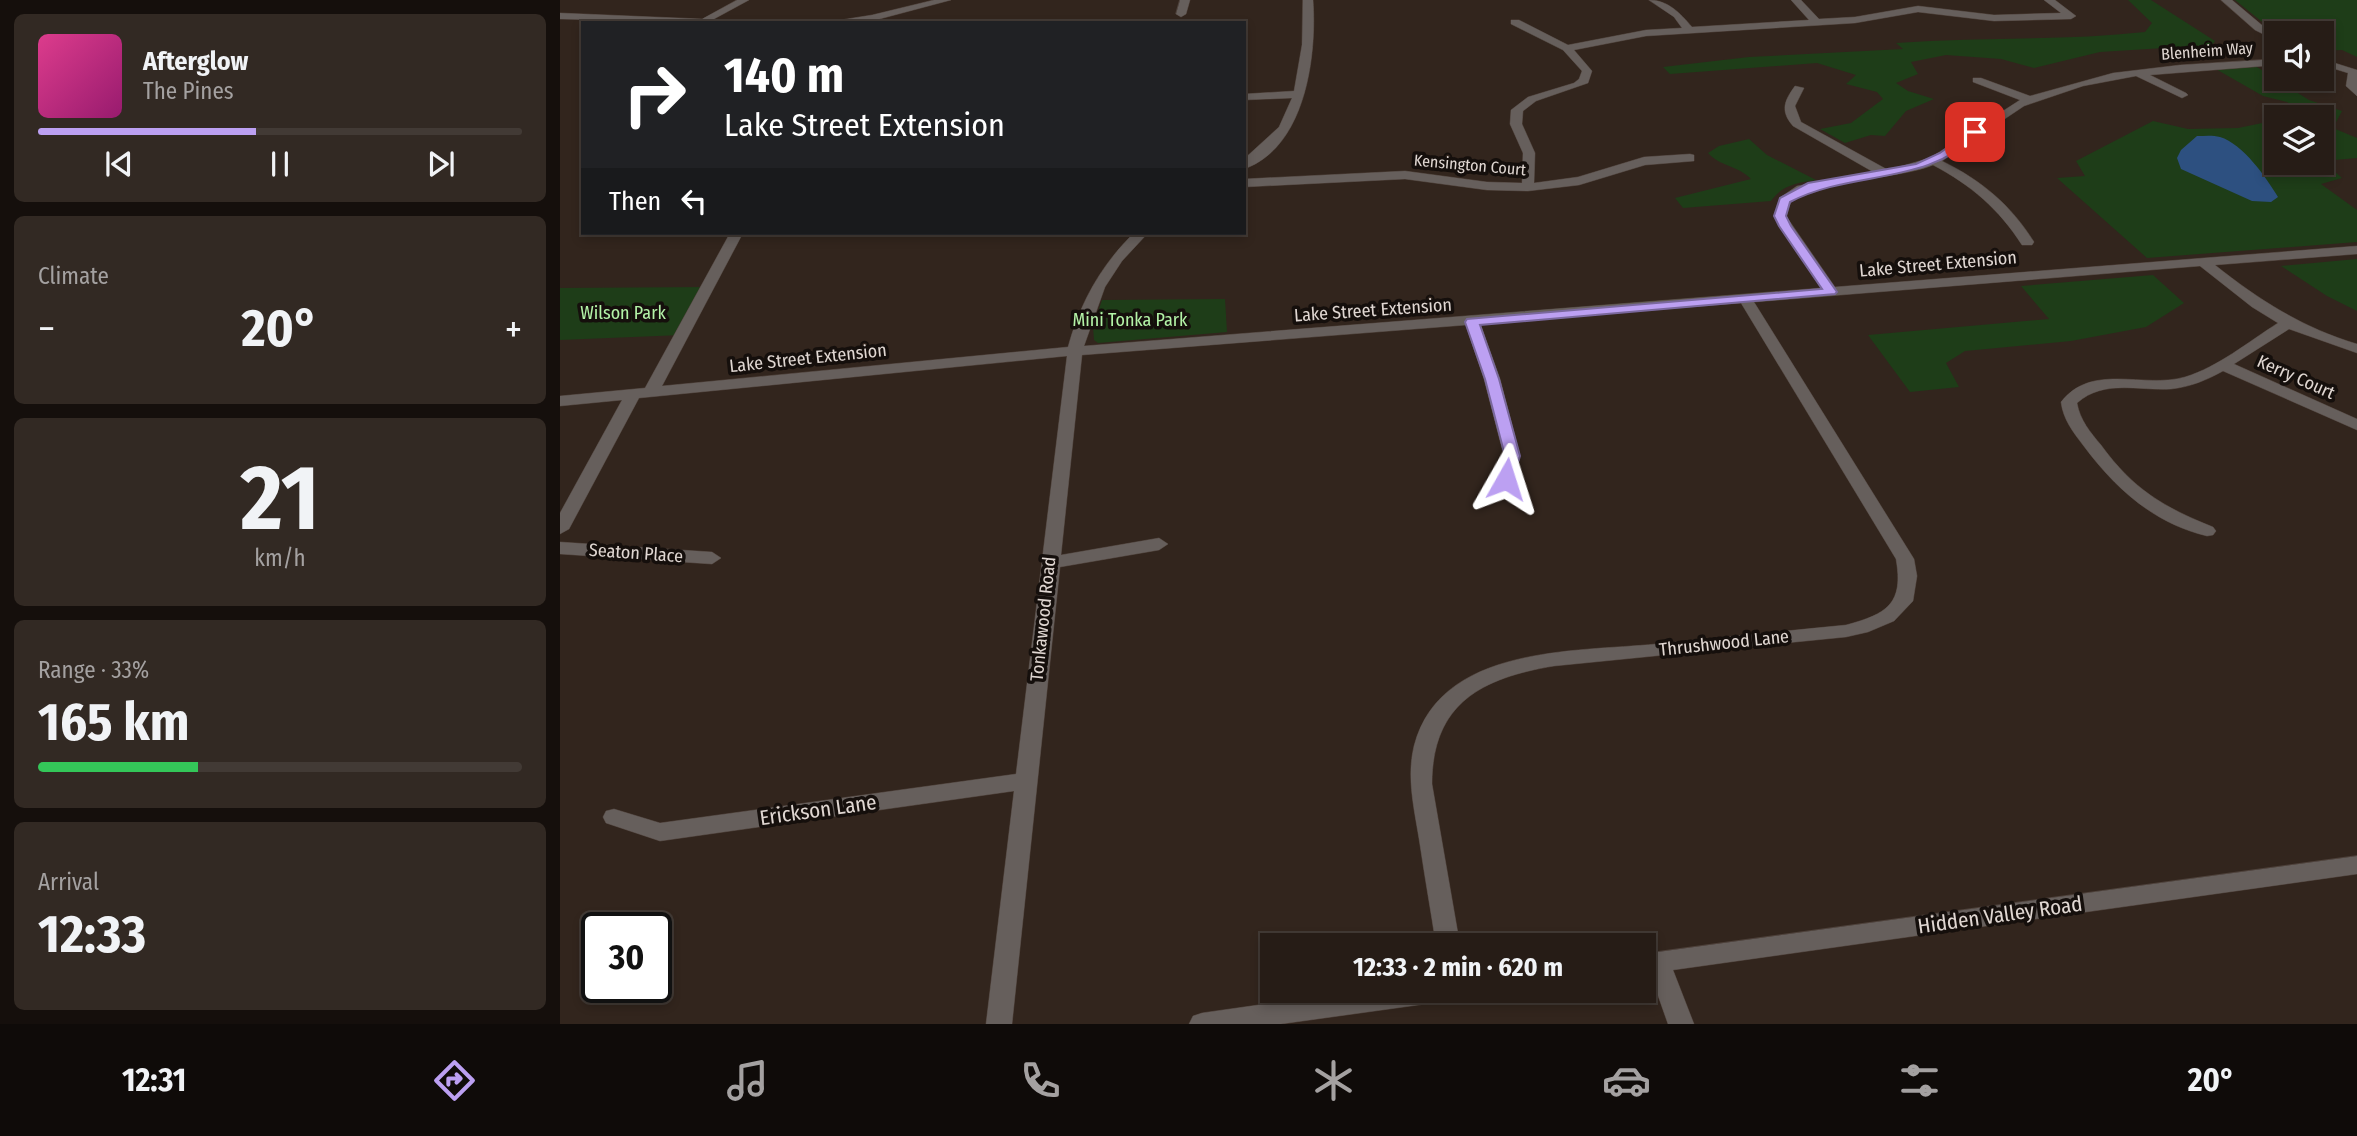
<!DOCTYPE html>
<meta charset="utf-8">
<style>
body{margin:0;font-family:"Fira Sans Condensed",sans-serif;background:#322923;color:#f1f3f6;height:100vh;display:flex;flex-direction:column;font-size:26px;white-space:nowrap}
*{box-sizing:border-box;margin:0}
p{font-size:23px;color:#a4a1a1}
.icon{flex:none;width:38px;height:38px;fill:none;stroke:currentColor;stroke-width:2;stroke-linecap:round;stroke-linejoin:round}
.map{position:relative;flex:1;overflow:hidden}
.details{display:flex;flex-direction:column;gap:14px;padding:14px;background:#150f0c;width:560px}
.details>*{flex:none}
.guide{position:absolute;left:21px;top:21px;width:665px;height:214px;border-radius:0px;box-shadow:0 4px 10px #0003,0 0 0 2px #423a35;background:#202124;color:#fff;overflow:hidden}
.tools{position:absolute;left:1704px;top:21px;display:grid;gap:14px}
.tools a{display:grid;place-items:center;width:70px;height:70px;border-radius:0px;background:#261c16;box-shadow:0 4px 10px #0003,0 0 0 2px #423a35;font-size:35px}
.speed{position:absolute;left:21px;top:912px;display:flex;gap:14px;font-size:35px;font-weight:700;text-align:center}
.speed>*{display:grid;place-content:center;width:91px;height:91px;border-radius:50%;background:#261c16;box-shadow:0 4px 10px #0003,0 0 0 2px #423a35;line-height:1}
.speed .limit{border:4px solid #111;border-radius:10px;background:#fff;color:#111}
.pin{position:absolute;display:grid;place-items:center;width:60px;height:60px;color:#fff;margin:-30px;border-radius:14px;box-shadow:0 4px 10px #0006}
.me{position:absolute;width:77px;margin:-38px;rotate:6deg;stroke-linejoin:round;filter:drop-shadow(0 0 5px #0008)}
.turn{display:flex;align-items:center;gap:24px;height:147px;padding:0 28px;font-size:32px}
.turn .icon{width:91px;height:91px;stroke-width:2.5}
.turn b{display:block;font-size:49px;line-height:60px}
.then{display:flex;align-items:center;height:66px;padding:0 28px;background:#0003;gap:14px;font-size:26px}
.big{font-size:52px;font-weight:700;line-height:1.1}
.details .tile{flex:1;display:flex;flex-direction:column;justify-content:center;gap:10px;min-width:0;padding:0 24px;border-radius:10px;background:#322923}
.details .dial{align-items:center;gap:0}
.dial b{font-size:91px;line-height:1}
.song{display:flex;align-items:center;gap:21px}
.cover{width:84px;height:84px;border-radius:10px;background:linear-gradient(135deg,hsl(330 70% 55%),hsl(320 70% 35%))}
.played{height:7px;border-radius:4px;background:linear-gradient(90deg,#bca0f2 45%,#423a35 45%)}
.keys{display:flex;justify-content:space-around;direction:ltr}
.heat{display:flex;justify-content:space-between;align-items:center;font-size:38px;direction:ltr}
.charge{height:10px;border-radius:5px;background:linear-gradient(90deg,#34c759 33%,#423a35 0)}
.trip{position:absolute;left:700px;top:933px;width:396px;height:70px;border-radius:0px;background:#261c16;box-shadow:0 4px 10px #0003,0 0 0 2px #423a35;font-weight:700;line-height:70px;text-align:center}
.tab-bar{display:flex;height:112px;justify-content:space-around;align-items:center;background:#0f0b09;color:#a4a1a1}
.tab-bar .icon{width:49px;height:49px}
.tab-bar .current{color:#bca0f2}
.tab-bar b{font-size:32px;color:#f1f3f6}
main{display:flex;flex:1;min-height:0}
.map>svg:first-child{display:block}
.green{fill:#1e3d18}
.water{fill:#2d5080}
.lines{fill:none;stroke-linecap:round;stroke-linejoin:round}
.minor-casing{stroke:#4e413a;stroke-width:1}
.minor{fill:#665f5c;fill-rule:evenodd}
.route{fill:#bca0f2;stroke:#7a689d;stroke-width:2}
.labels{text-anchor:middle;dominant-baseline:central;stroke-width:7;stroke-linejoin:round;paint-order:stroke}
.far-street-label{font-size:16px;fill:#e0d7d2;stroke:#150f0c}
.street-label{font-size:18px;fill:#e0d7d2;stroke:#150f0c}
.park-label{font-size:18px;fill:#b3f3a7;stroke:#150f0c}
.near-street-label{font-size:21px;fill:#e0d7d2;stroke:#150f0c}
</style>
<main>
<section class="details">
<div class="tile">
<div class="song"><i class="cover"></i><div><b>Afterglow</b><p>The Pines</p></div></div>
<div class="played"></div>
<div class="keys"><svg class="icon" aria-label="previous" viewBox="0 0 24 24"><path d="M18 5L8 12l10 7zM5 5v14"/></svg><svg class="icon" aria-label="pause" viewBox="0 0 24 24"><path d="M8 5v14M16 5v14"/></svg><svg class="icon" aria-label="next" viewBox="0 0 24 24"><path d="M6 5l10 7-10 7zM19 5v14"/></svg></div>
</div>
<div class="tile"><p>Climate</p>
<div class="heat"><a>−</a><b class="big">20°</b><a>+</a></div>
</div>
<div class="tile dial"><b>21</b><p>km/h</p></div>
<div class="tile"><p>Range · 33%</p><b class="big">165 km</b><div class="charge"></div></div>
<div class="tile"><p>Arrival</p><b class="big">12:33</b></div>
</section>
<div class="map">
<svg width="1797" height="1024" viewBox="0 0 1797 1024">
<rect width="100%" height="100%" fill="#32251d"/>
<g class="green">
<path d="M 1568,0 L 1591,0 L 1655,41 L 1652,45 L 1540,52 L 1474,68 L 1441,59 L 1386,55 L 1351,62 L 1358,74 L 1336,83 L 1348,91 L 1374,99 L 1346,111 L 1325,136 L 1311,135 L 1285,143 L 1260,129 L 1291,123 L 1323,99 L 1317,92 L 1286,84 L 1296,75 L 1257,63 L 1110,74 L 1103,67 L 1189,57 L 1343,49 L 1336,43 C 1419,37 1502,41 1585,32 L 1592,23 Z"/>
<polygon points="1675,0 1797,0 1797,57 1782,50 1762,51 1762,33 1717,34"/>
<polygon points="1697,67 1749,100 1782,111 1773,128 1797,138 1797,158 1763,161 1782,178 1761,184 1797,210 1797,242 1587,258 1497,178 1525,176 1516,161 1593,121 1628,129 1678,128 1717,120 1717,163 1762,163 1762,117 1726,117 1739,110 1727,102 1703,96 1654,68"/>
<path d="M 1189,139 L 1207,155 L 1256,180 C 1237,183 1222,185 1211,201 L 1123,208 L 1115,198 L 1191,179 C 1179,166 1159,166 1148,153 L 1159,146 Z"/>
<polygon points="1797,259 1797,311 1767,296 1721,266"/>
<polygon points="1593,275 1624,303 1586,327 1511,341 1405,351 1386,363 1399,387 1350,392 1308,335 1489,319 1461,286"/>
<polygon points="147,287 122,335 0,340 0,288"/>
<polygon points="665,299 667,332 538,343 534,340 533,327 542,300"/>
</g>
<path class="water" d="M 1637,136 C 1644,136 1653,135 1660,137 C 1683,144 1706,177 1718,197 L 1711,202 L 1692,201 L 1621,169 L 1617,158 L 1621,150 Z"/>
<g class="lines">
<defs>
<g id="minor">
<polygon points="177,0 189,0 154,19 174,23 0,19 0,13 142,19"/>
<polygon points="374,0 391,0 312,21 262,23 312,15"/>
<polygon points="620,0 630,0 626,14 621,17 616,14"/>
<path d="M 743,0 L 753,0 C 757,55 746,147 684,169 L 684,159 L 719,127 L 732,98 L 684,100 L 684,94 L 734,91 L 742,45 Z"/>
<path d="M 1089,0 C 1108,0 1120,13 1132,27 L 1249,20 L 1231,0 L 1241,0 L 1259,19 L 1295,17 L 1358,6 L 1434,15 L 1501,13 L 1484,0 L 1495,0 L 1516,16 L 1511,19 L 1434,21 L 1358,12 L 1295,23 L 1086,36 L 1014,50 L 1032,71 L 1028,83 L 976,101 L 963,111 L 962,124 L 975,153 L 974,183 L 1018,177 L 1084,157 L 1130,154 L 1134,155 L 1134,161 L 1085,165 L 1019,185 L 968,191 L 927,190 L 845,179 L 684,187 L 684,179 L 845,171 L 927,182 L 962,183 L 963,153 L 950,124 L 951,110 L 968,97 L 1014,83 L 1019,79 L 1022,71 L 1003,50 L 951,24 L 951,20 L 959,20 L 1008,45 L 1086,30 L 1122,28 L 1114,17 Z"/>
<polygon points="1661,0 1672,0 1703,26 1717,34 1717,41 1695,30"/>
<path d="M 1717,59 L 1717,65 L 1590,75 L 1626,93 L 1628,95 L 1622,98 L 1576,76 L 1523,86 L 1464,106 L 1382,161 C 1421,180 1451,205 1474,242 L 1472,245 L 1462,245 C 1439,209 1411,185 1373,165 C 1341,179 1250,181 1232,201 C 1229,204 1228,211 1226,216 L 1275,287 L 1797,246 L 1797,254 L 1655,265 C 1699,300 1743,328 1797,344 L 1797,353 L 1729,329 L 1674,364 L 1797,419 L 1797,430 L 1663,371 C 1647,380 1630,387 1611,389 C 1578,391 1544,379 1517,403 C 1520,420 1530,432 1541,445 C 1573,489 1603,507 1653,527 L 1656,531 L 1653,535 L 1647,536 C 1593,523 1555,488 1523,445 C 1513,432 1503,419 1501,402 C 1532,362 1583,389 1625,377 C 1658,367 1688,342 1718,323 L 1692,307 L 1640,266 L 1194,302 L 1354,559 L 1357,576 L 1353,601 L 1334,621 L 1308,632 L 1286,637 L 994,666 C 922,678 872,703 872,784 L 900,945 L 876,945 C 871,912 865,879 860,845 C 855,812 846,779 854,746 C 880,645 1015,652 1096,644 C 1159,638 1223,631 1286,625 C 1327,614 1344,604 1336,559 L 1181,303 L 920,323 L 940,379 L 960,456 L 954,479 L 946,484 L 938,479 L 944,456 L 924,379 L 906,325 L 522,355 L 501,555 L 599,538 L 608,544 L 599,550 L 500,567 L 452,1024 L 426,1024 L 454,791 L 100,841 L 46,823 L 43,817 L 46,811 L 54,809 L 100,823 L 456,774 L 507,356 L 79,398 L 9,529 L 0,534 L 0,513 L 62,400 L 0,406 L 0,396 L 85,388 L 170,233 L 183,233 L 102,386 L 508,347 C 520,303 541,265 574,233 L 588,233 L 562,261 L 545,287 L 524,346 L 1261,288 L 1214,216 L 1221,197 L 1237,186 L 1315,173 L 1233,126 C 1220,111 1224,101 1235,86 L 1244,88 L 1235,106 L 1241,122 L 1328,170 L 1370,158 L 1460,100 L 1413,82 L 1413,78 L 1421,78 L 1470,96 L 1553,73 L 1620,65 Z"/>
<polygon points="1762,59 1797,70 1797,96 1786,86 1788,73 1762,65"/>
<polygon points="0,542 152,552 161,558 152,564 0,554"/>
<polygon points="1797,856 1797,874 1113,970 1134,1024 1108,1024 1090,973 1083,974 1083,954"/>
<polygon points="805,990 899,990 896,998 887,1001 721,1024 629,1024 633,1016 642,1013"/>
</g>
</defs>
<use href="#minor" class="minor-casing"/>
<use href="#minor" class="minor"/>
</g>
<path class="route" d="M 1411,130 L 1420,132 C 1367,187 1293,169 1230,202 L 1226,216 L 1231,226 L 1277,292 L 1275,294 L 920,325 L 939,379 L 960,456 L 952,482 L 941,482 L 938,479 L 945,456 L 925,379 L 905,322 L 907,319 L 1262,289 L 1219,226 L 1214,216 L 1220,198 L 1248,183 L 1356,164 L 1380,153 Z"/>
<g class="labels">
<g class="far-street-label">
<text transform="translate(1647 51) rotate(-4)">Blenheim Way</text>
<text transform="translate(910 165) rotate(5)">Kensington Court</text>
</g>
<g class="street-label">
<text transform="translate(1378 264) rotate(-5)">Lake Street Extension</text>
<text transform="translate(813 310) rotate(-4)">Lake Street Extension</text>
<text transform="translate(248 358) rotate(-6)">Lake Street Extension</text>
<text transform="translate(1736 377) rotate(24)">Kerry Court</text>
<text transform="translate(76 553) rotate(4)">Seaton Place</text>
<text transform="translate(483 619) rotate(-84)">Tonkawood Road</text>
<text transform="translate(1164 643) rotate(-6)">Thrushwood Lane</text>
</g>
<g class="park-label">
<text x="63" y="313">Wilson Park</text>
<text x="570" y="320">Mini Tonka Park</text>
</g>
<g class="near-street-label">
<text transform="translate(258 810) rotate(-8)">Erickson Lane</text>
<text transform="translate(1440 915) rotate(-8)">Hidden Valley Road</text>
</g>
</g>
</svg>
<div class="tools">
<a><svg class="icon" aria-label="sound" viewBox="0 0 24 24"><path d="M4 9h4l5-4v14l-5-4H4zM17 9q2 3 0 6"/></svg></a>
<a><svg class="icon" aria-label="layers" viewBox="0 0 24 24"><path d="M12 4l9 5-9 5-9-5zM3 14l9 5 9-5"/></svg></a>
</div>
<div class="speed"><div class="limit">30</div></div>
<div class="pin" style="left:1415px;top:132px;background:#d93025"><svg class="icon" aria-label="arrive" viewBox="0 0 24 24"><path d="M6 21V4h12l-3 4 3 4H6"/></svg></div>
<svg class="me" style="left:946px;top:479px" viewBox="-20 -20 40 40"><path d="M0-17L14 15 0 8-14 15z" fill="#bca0f2" stroke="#fff" stroke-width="4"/></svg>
<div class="trip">12:33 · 2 min · 620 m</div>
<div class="guide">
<div class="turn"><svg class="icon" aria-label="right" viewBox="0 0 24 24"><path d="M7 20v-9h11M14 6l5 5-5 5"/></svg><div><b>140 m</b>Lake Street Extension</div></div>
<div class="then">Then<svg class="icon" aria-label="left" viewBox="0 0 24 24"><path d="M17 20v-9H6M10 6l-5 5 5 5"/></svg></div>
</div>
</div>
</main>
<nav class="tab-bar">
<b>12:31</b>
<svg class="icon current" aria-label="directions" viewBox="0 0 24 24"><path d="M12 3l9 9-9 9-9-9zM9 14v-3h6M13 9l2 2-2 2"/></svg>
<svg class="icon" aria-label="music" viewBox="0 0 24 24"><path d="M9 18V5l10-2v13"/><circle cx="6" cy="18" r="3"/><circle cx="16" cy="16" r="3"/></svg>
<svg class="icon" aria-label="phone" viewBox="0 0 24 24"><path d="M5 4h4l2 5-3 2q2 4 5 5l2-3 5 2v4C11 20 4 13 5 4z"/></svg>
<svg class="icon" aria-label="climate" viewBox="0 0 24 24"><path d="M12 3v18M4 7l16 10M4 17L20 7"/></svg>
<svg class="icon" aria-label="car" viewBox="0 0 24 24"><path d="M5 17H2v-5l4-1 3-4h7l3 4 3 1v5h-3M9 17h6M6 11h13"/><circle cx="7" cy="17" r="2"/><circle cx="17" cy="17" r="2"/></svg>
<svg class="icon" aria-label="filters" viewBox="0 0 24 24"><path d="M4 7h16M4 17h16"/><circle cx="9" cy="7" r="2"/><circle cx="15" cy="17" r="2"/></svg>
<b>20°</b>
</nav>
